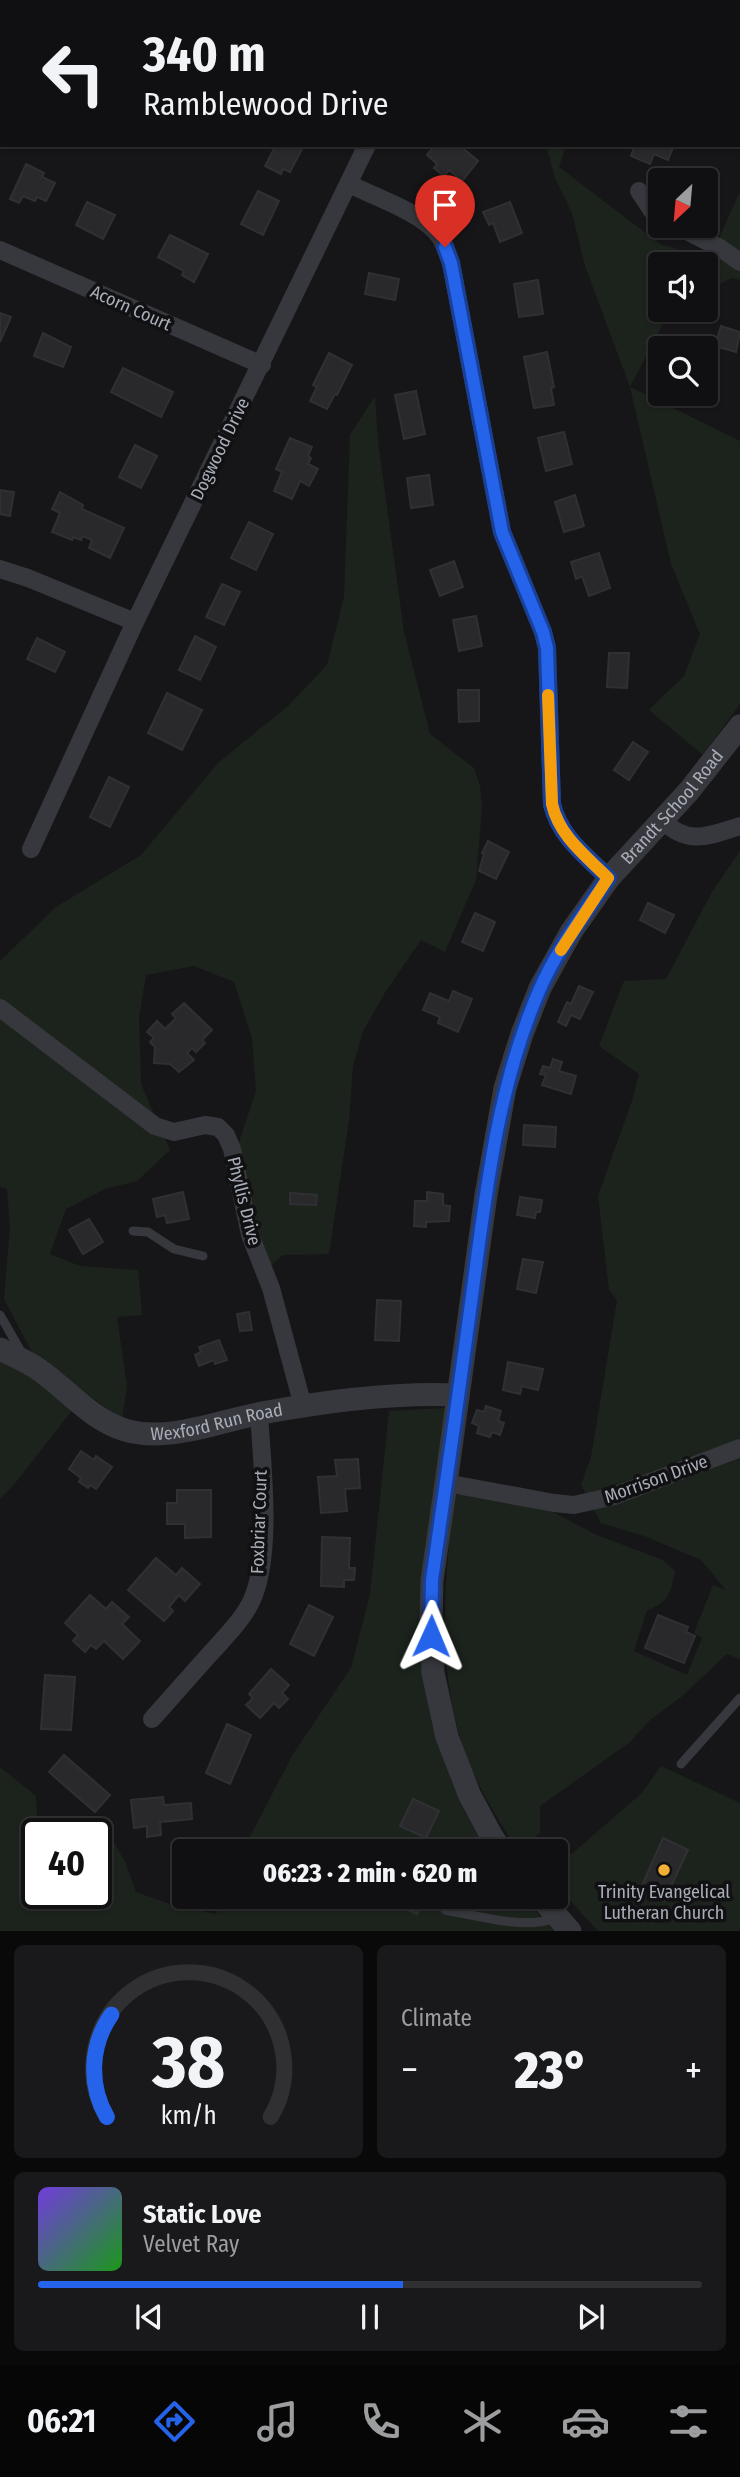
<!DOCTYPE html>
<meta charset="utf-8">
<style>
body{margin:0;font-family:"Fira Sans Condensed",sans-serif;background:#19191b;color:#f1f3f6;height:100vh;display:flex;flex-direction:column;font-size:26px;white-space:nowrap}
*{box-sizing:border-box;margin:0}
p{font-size:23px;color:#9c9d9f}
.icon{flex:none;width:38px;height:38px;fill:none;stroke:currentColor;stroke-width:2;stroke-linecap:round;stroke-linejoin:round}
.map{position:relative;height:1931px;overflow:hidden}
.drawer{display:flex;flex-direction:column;gap:14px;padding:14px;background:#09090a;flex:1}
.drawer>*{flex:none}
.banner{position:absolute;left:0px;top:0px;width:740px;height:147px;box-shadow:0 2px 5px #0004,0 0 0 2px #303032;background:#101012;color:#f1f3f6;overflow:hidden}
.needle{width:46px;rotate:206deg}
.controls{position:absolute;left:648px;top:168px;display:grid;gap:14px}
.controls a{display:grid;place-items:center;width:70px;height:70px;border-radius:7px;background:#101012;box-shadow:0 2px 5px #0004,0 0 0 2px #303032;font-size:35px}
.speed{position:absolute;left:21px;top:1818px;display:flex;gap:14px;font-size:35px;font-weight:700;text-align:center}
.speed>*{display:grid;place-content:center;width:91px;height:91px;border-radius:50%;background:#101012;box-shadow:0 2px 5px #0004,0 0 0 2px #303032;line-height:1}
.speed .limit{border:4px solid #111;border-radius:10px;background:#fff;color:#111}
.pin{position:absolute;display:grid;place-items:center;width:60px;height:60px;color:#fff;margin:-72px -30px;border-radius:50% 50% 50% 0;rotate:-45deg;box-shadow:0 0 7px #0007}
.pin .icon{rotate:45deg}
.me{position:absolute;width:77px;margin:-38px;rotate:1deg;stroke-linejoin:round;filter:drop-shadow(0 0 5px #0008)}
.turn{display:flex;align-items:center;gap:24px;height:147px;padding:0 28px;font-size:32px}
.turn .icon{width:91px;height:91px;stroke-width:2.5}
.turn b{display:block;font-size:49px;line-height:60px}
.big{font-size:52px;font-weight:800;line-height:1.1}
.drawer .card{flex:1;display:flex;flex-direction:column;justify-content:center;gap:10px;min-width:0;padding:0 24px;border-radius:10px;background:#19191b}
.drawer .dial{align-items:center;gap:0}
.dial svg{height:182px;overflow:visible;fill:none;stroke:#303032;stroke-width:7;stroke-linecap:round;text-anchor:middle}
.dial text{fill:#f1f3f6;stroke:none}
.song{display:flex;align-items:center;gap:21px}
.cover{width:84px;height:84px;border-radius:10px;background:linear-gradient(135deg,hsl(260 70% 55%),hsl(120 70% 35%))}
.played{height:7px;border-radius:4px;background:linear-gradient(90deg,#2563eb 55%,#303032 55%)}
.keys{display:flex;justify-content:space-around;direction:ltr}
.heat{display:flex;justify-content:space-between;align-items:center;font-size:38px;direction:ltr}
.drawer .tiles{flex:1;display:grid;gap:14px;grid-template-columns:1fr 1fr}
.card:last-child{grid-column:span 2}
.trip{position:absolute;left:172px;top:1839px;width:396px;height:70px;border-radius:7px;background:#101012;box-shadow:0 2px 5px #0004,0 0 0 2px #303032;font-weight:800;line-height:70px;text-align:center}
.menu{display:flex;height:112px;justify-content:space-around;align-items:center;background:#060607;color:#9c9d9f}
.menu .icon{width:49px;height:49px}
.menu .active{color:#2563eb}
.menu b{font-size:32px;color:#f1f3f6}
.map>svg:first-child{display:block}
.green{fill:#1c231d}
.building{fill:#29292c;stroke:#303034;stroke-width:2}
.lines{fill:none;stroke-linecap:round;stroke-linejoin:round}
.service{stroke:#37383d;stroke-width:9}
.minor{stroke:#37383d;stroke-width:18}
.tertiary{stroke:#37383d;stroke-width:23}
.route-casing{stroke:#184099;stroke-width:18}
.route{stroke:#2563eb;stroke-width:12}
.slow{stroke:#f59e0b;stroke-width:12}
.poi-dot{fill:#f2b134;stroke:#111113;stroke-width:2.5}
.labels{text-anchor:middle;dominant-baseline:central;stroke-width:7;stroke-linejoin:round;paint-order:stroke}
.street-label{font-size:18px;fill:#a8adb8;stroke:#111113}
.poi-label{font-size:18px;fill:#a8adb8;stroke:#111113}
</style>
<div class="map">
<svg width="740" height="1931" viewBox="0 0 740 1931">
<rect width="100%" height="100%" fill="#161618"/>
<g class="green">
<polygon points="541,0 740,0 740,131 738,2"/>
<polygon points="546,145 566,145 559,167 660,244 710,259 740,191 740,280 732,278 705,291 705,264 660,264 660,310 670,310 630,387 740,441 740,704 703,755 649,710 684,676 700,634 671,564 630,387 585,266 572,213 555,178"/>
<polygon points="375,396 378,441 404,632 430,734 474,768 480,786 482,808 476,880 445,952 421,940 386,991 363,1031 353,1066 349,1120 329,1254 283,1255 269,1267 249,1212 238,1145 256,1091 252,1038 234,982 194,966 146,975 139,1017 141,1084 170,1150 137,1181 105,1189 66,1209 50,1254 80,1266 138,1270 142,1315 117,1317 127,1386 122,1419 34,1356 4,1299 10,1227 7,1189 0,1187 0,961 56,907 141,855 218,763 289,705 327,665 344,597 350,435"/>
<path d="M 740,851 L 740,1659 L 727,1654 L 681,1697 L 649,1721 L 630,1742 L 540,1806 L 540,1833 L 517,1851 C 501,1823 483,1796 470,1766 C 435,1680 444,1585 454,1495 L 466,1494 L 541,1506 L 597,1535 L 663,1560 L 675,1571 C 671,1593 668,1603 647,1610 L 634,1651 L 687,1675 L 702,1638 L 694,1633 L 713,1585 L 726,1590 L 701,1560 L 647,1537 L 601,1523 L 581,1485 L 591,1457 L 617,1300 L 609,1290 L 598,1196 L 633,1098 L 639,1074 L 599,1046 L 624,981 L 666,979 L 712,892 Z"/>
<polygon points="0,1360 28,1374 73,1409 16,1482 0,1499"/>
<polygon points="448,1408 428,1531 419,1644 438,1745 462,1807 487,1851 242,1852 293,1754 351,1668 370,1594 389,1411"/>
<polygon points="661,1766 740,1803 740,1931 598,1931 555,1884 555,1865 574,1852 642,1793"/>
<polygon points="0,1767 36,1796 37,1820 66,1834 37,1834 37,1894 96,1894 96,1838 110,1835 126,1864 136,1892 175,1906 216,1914 223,1897 522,1897 554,1931 0,1931"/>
</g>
<g class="building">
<polygon points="32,0 64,0 32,2"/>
<rect x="97" y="0" width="38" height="2"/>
<rect x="184" y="0" width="29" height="2"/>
<polygon points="276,145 304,145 290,172 283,169 281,174 265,166"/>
<polygon points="435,145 459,145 478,161 462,181 449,170 444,176 434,168 437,164 427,155"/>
<polygon points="635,145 674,145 668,160 654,154 650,164 631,156"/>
<polygon points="26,164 44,173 42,177 55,183 46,201 37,197 35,201 23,196 19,203 10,199"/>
<polygon points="258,191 279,201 263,235 241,224"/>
<polygon points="87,202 115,215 103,239 76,225"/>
<polygon points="510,202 522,233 500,242 493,223 489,225 483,212"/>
<polygon points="170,235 208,254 194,282 182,275 184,271 158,257"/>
<polygon points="369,273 399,279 395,300 365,294"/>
<polygon points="538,280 543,314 519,317 514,284"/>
<polygon points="0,313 11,317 0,342"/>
<polygon points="721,326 740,332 736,352 715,346"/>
<polygon points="43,333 71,347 63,367 34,356"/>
<polygon points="547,352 554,387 551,388 554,405 534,408 524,357"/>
<polygon points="329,353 352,365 337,395 335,394 327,409 310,401 317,387 313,385"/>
<polygon points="123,368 173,392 161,417 111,392"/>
<polygon points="416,391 425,434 404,439 395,395"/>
<polygon points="564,432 572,464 546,471 538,438"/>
<polygon points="290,438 312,447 308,456 311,458 308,464 318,469 309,486 300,481 292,499 274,491 282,472 276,469"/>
<polygon points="135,445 157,456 141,488 119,477"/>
<polygon points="429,475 433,505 411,508 407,478"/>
<polygon points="0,490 14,492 10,516 0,514"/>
<polygon points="60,492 83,505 82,509 124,528 110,558 89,548 92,540 83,536 81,540 73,537 72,540 52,532 60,513 52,509"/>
<polygon points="575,495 584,526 564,532 555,502"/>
<polygon points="249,522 273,534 256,570 231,558"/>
<polygon points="599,553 610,588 589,596 582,576 576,579 571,562"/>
<polygon points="454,561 463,587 440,596 430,570"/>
<polygon points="222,584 240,592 224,625 206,617"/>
<polygon points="476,616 482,646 459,651 453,620"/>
<polygon points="195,636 216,647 200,680 179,670"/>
<polygon points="37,638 65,652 55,672 27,659"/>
<polygon points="609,653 629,653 627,688 607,687"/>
<polygon points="458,690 479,690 479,721 459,722"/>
<polygon points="167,693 202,710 182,750 148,733"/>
<polygon points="633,742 648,752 629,780 614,770"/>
<polygon points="109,777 129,787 110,827 90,817"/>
<polygon points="488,841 509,852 496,879 479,871 484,854 482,853"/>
<polygon points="648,903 674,915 665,933 640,920"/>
<polygon points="475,913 495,922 483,951 462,942"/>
<polygon points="579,986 593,992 580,1019 571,1015 566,1026 558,1022 567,1002 571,1004"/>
<polygon points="453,991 472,999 458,1032 438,1023 440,1017 423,1010 430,993 449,1001"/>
<polygon points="184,1003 212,1030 202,1040 205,1043 196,1052 192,1048 187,1053 194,1060 179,1072 170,1064 154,1063 155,1047 150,1042 154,1038 147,1032 157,1021 165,1029 176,1018 172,1014"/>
<polygon points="553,1059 562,1062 559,1071 576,1076 571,1094 542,1085 546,1075 540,1074 543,1066 550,1068"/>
<polygon points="524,1125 556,1127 555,1147 523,1145"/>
<polygon points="183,1192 189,1219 167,1223 165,1215 157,1217 153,1199"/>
<polygon points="427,1192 443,1194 443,1205 450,1206 449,1221 426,1222 426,1227 414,1226 415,1201 427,1201"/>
<polygon points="290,1193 317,1195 316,1205 290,1204"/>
<polygon points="520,1197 542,1200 540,1212 536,1212 535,1218 517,1215"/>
<polygon points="89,1219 103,1242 83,1254 69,1230"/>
<polygon points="523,1259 543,1262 536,1293 517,1289"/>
<polygon points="377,1300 401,1301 399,1341 375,1340"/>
<polygon points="249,1312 252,1330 240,1331 237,1314"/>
<polygon points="219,1340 227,1360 215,1364 214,1360 199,1366 195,1355 201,1352 199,1347"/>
<polygon points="508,1362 543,1369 538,1390 522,1386 520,1394 503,1390"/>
<polygon points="486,1406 501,1411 498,1421 504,1423 500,1435 492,1432 490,1437 477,1433 479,1426 472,1423 477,1410 484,1412"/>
<polygon points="81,1451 94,1460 96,1456 112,1467 96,1489 90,1485 88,1488 79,1482 81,1478 69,1469"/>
<polygon points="358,1459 360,1488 345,1489 347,1511 321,1513 318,1477 337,1476 335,1460"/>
<polygon points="177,1490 211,1490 211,1537 185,1538 185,1524 167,1524 167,1503 177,1503"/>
<polygon points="322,1537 350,1538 349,1568 355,1568 354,1580 344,1580 344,1587 321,1586"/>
<polygon points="156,1558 176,1575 182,1568 200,1584 185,1601 179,1595 169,1607 173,1611 164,1621 128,1590"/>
<polygon points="90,1595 106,1609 112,1602 129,1617 122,1624 140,1641 123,1659 104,1641 96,1649 91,1645 85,1652 73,1641 78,1635 65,1623"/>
<polygon points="309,1605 333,1617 314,1656 290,1644"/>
<polygon points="658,1615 688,1627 686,1632 695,1636 684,1663 645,1648"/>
<polygon points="271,1669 289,1685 282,1693 288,1699 279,1708 274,1703 260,1718 246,1705 253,1698 249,1694"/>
<polygon points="45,1675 75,1677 71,1730 41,1729"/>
<polygon points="227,1724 251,1735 230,1784 206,1773"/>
<polygon points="64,1755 110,1795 95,1812 49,1772"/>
<polygon points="163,1797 164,1805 191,1803 192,1819 160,1822 161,1835 147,1837 147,1826 134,1828 131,1800"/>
<polygon points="413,1799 439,1811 426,1838 400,1826"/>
<polygon points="663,1838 688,1850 664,1901 640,1890"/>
<polygon points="404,1897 426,1897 417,1914 399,1906"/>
</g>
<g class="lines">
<g class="service">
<polyline points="133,1231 148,1232 174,1249 203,1256"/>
<polyline points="0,1315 23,1355"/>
<polyline points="681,1764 740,1698"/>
<path d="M 445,1910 C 479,1916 524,1930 556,1918"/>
</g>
<g class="minor">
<polyline points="403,0 404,2"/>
<path d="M 349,184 C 375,197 424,213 440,237 C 445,245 448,255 451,263 L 502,532 L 543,632 L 547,648 L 552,804 C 559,836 586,856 609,878"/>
<polyline points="639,191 653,212 660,217"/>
<polyline points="677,226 720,248 740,262"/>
<polyline points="0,250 262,365"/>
<polyline points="0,569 28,578 135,622 367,145"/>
<path d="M 662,820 C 688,846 708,836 740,826"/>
<polyline points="31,849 135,622"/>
<polyline points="0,1008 155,1126 174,1132 205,1125 218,1127 226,1135 232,1149 250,1235 271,1288 303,1406"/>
<polyline points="446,1483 554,1503 574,1505 614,1496 740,1448"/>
<path d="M 152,1719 C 171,1698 190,1676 209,1655 C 224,1638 242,1621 252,1600 C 273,1551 262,1467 259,1413"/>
</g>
<g class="tertiary">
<path id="s1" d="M 0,1349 C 13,1355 26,1361 38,1369 C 66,1388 91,1420 125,1430 C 168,1443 219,1421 262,1413 C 326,1401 392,1392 458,1395"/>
<path id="s2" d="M 502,1852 L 491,1835 L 470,1796 L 447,1737 L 433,1673 L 431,1621 L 432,1580 L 446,1483 L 486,1195 L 505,1088 L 522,1034 L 540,988 L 571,932 L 609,878 L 689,791 L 740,726"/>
<polyline points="540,1897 570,1931"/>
</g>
</g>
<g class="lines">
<defs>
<path id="route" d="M 431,1636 L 432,1580 C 446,1485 459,1391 472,1296 C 486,1192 497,1088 539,991 C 556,951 584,914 608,878 C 586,856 559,836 552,804 L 547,648 L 543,632 L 502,532 L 451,263 L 445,247"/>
</defs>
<use href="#route" class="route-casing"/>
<use href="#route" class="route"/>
<path class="slow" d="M 548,695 L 552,804 C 559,836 586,856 608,878 L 561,950"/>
</g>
<circle class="poi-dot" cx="664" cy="1870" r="7"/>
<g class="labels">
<g class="street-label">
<text transform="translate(131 308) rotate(24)">Acorn Court</text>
<text transform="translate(220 449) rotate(-64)">Dogwood Drive</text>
<text stroke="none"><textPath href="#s2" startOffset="1115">Brandt School Road</textPath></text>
<text transform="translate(244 1201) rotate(76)">Phyllis Drive</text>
<text stroke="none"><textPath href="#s1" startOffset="243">Wexford Run Road</textPath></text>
<text transform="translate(656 1479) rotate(-20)">Morrison Drive</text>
<text transform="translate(259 1522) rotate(-88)">Foxbriar Court</text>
</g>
<g class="poi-label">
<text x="664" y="1892">Trinity Evangelical<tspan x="664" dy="21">Lutheran Church</tspan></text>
</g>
</g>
</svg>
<div class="controls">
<a><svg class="needle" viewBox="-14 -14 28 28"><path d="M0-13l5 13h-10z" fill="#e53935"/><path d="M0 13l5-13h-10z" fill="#9c9d9f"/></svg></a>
<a><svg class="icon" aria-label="sound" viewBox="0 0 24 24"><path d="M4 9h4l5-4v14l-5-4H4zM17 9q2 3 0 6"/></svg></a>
<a><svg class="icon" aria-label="search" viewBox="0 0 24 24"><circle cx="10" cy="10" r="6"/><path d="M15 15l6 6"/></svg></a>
</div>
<div class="speed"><div class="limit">40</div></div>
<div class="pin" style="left:445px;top:247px;background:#d93025"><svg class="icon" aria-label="arrive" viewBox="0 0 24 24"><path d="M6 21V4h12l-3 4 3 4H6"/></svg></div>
<svg class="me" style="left:431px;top:1636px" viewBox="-20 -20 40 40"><path d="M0-17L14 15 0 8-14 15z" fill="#2563eb" stroke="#fff" stroke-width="4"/></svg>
<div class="trip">06:23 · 2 min · 620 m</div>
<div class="banner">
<div class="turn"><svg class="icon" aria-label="left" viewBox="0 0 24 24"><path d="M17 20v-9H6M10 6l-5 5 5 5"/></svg><div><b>340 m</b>Ramblewood Drive</div></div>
</div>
</div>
<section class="drawer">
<div class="tiles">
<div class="card dial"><svg viewBox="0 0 100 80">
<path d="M14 69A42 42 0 1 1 86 69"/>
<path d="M14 69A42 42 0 0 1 16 24" stroke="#2563eb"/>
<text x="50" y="56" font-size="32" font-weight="700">38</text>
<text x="50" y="72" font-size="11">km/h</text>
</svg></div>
<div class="card"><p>Climate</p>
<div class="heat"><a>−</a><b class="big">23°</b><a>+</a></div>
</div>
<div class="card">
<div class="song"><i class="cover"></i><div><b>Static Love</b><p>Velvet Ray</p></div></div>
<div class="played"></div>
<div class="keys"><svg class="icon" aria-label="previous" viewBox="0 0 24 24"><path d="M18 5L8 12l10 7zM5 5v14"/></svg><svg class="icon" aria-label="pause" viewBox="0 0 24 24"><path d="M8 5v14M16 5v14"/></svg><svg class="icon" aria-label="next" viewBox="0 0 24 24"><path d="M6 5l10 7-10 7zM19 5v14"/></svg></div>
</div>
</div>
</section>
<nav class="menu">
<b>06:21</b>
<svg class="icon active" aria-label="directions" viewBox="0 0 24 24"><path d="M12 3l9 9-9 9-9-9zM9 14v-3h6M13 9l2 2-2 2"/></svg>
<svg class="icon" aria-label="music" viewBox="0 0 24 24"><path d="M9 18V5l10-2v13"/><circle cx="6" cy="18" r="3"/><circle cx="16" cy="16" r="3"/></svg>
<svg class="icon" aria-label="phone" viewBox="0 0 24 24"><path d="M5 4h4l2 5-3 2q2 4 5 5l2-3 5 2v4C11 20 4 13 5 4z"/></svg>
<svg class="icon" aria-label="climate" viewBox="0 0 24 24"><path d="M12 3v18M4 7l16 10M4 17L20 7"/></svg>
<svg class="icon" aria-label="car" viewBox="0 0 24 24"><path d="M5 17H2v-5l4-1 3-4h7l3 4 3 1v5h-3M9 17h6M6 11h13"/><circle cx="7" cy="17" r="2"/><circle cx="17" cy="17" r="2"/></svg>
<svg class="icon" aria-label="filters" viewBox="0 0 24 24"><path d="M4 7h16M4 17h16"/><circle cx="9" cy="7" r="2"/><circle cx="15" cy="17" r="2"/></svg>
</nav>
